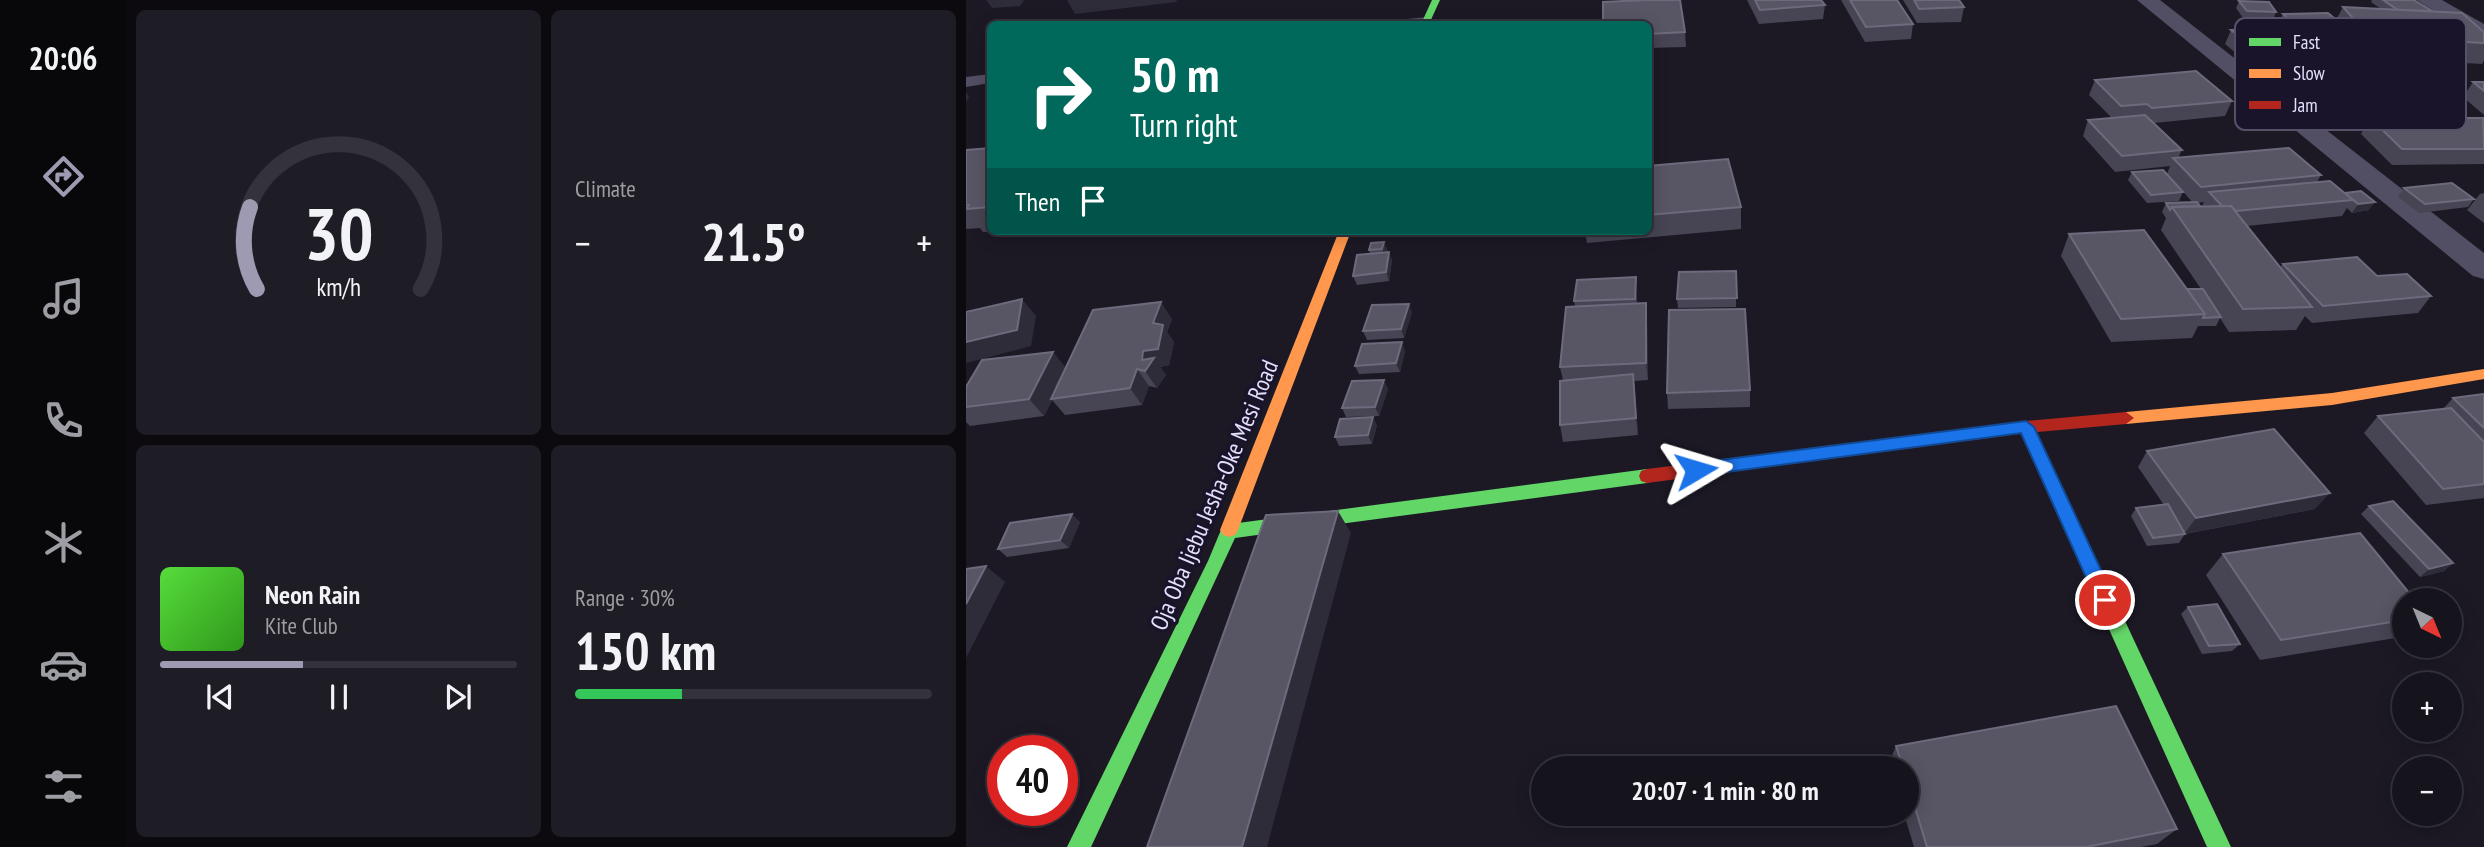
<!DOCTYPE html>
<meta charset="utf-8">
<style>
body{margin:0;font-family:"PT Sans Narrow",sans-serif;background:#1e1c25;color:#f1f3f6;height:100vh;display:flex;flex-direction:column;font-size:26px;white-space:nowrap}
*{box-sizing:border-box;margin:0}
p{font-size:23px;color:#9d9ea3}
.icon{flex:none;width:38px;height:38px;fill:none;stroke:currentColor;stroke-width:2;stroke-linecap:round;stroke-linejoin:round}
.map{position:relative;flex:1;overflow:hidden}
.panel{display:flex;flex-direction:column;gap:10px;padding:10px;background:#0c0a0f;width:840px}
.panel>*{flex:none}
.banner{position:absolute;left:21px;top:21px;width:665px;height:214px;border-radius:10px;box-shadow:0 4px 18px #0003,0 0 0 2px #34323b;background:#00695c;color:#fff;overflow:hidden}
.needle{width:46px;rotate:137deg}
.buttons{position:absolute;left:1426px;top:588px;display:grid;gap:14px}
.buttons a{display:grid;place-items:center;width:70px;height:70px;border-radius:50%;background:#15131c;box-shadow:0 4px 18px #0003,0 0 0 2px #34323b;font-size:35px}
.speed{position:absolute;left:21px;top:735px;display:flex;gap:14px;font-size:35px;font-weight:700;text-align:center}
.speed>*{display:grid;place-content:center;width:91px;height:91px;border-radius:50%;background:#15131c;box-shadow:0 4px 18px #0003,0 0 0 2px #34323b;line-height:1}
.speed .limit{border:10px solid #d22;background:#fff;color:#111}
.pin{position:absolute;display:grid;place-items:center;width:60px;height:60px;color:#fff;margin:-30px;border:4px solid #fff;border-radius:50%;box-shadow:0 2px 7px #0007}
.me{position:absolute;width:77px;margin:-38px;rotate:83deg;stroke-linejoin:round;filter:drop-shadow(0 0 5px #0008)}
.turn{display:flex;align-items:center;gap:24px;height:147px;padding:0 28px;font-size:32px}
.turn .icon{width:91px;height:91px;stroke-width:2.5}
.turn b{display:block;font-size:49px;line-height:60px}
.then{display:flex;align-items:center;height:66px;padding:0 28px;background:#0003;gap:14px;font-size:26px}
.big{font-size:52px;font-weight:800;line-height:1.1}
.panel .tile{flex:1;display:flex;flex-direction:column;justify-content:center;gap:10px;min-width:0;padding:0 24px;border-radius:10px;background:#1e1c25}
.panel .dial{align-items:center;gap:0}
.dial svg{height:182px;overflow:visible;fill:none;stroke:#34323b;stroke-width:7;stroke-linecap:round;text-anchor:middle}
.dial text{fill:#f1f3f6;stroke:none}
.song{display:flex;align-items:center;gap:21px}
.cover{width:84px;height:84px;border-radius:10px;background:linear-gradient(135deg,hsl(110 70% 55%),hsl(110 70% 35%))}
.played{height:7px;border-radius:4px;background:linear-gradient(90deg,#9e9ab1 40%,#34323b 40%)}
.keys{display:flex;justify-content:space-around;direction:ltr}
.heat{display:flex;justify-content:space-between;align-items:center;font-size:38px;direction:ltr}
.charge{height:10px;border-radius:5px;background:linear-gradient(90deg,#34c759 30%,#34323b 0)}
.panel .tiles{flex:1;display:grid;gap:10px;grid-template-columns:repeat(2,1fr)}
.trip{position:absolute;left:565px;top:756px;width:388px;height:70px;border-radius:35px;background:#15131c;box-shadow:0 4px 18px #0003,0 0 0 2px #34323b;font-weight:800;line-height:70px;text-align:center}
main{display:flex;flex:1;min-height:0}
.tabs{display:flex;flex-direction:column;width:126px;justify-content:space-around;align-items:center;background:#08080b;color:#9d9ea3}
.tabs .icon{width:49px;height:49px}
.tabs .selected{color:#9e9ab1}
.tabs b{font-size:32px;color:#f1f3f6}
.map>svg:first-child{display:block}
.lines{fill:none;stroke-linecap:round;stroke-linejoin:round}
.lane{fill:#524f64;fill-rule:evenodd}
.street{fill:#524f64;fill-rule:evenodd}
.fast{fill:#63d668;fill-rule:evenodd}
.slow{fill:#ff974d;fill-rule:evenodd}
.jam{fill:#b3261e;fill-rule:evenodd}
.wall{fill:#474453;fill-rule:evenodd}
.shaded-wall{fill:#2f2c39}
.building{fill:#585565;stroke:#6e6a7d;stroke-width:2}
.route{fill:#1a73e8;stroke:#114b97;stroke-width:2}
.labels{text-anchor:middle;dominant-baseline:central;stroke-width:7;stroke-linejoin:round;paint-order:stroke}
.street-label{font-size:24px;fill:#e4e0fc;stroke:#19142a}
.key{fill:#19142a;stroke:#565169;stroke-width:2}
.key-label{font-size:19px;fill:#e4e0fc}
</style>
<main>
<nav class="tabs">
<b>20:06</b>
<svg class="icon selected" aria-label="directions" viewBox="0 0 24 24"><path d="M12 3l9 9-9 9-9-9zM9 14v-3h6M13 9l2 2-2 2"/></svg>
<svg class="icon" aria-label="music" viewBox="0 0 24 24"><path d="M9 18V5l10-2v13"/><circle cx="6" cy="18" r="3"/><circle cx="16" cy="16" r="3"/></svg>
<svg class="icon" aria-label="phone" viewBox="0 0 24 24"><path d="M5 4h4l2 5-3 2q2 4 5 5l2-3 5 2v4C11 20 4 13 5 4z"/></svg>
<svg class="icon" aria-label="climate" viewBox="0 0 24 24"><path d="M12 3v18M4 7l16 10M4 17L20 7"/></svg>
<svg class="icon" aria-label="car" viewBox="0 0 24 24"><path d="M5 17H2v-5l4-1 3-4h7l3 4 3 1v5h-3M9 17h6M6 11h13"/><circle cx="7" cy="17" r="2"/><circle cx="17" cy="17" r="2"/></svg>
<svg class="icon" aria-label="filters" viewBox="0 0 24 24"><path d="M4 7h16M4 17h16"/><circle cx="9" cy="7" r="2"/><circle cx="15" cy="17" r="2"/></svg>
</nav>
<section class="panel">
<div class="tiles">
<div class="tile dial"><svg viewBox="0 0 100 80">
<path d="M14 69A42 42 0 1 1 86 69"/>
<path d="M14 69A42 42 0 0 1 11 33" stroke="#9e9ab1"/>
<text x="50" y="56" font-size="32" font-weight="700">30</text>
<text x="50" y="72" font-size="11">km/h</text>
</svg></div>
<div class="tile"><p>Climate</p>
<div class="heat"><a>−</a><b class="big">21.5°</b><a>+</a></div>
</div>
<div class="tile">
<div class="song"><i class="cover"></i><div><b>Neon Rain</b><p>Kite Club</p></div></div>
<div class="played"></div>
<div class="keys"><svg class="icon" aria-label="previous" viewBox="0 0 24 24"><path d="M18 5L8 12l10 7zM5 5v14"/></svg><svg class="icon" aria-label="pause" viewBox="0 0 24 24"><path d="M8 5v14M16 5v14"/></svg><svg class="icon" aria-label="next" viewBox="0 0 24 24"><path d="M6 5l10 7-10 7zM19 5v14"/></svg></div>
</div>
<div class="tile"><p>Range · 30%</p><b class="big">150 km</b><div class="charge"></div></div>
</div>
</section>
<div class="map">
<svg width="1518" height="847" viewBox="0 0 1518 847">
<rect width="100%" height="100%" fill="#1c1925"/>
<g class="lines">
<g class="lane">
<polygon points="461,17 468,21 466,24 424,24 431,20"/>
<polygon points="24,74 24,83 0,87 0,77"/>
</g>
<g class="street">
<polygon points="1171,0 1194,0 1518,253 1518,279 1507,276"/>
<polygon points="1451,0 1476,0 1518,24 1518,40 1510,38"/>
</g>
<g class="fast">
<polygon points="466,0 474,0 463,24 455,24"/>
<polygon points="1060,421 1068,427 1265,847 1241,847 1052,427"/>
<polygon points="681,469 687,471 689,476 687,481 681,483 269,538 125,847 101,847 242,561 257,525"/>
</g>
<g class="slow">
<polygon points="373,231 385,231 272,530 269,535 263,537 257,535 254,530"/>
<polygon points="1518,369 1518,379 1366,405 1160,424 1152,418 1160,412 1366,393"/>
</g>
<polygon class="jam" points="1160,412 1168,418 1160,424 1060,433 681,483 675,481 673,476 675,471 681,469 1060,421"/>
</g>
<g class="wall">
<polygon points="781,0 855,0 859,5 857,19 793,24"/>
<polygon points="875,0 931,0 947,24 945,39 899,42"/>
<polygon points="937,0 993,0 998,7 995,22 951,23"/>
<polygon points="1406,0 1448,0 1466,11 1518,32 1518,61 1516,64 1424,59 1437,70 1430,82 1457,105 1449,118 1518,118 1518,164 1426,165 1395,134 1402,121 1362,121 1335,92 1339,86 1310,85 1294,66 1295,62 1282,63 1259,44 1265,30 1310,27 1317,14 1370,20 1377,7 1415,9 1405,2"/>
<polygon points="1273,1 1310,12 1307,20 1277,18 1270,8"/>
<polygon points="637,2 719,32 720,47 682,48 682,24"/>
<path d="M 1129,80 L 1266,101 L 1259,116 L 1188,123 L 1216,150 L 1212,158 L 1355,175 L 1351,182 L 1379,193 L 1403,210 L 1386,213 L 1381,208 L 1376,216 L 1281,226 L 1314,267 L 1317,264 L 1411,276 L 1465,296 L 1452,313 L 1346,323 L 1339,316 L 1330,330 L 1263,332 L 1254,318 L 1250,326 L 1232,326 L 1226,338 L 1145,342 L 1095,256 L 1103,234 L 1221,289 L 1235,289 L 1195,230 L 1200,218 L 1196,212 L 1200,203 L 1227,203 L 1214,188 L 1217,192 L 1213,201 L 1181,203 L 1162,180 L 1166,172 L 1201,174 L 1204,166 L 1149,172 L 1117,136 L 1122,120 L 1146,118 L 1123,95 ZM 1238,202 L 1236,206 L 1234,206 L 1231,203 Z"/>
<polygon points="1507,82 1518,82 1518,115 1497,97"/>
<polygon points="24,148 24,231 31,231 17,232 14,228 0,229 0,150"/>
<polygon points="682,166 775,207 775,229 621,243 619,231 682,231"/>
<polygon points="1438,188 1508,199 1502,207 1453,213 1432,197"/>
<polygon points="1518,193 1518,223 1501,210 1514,194"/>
<polygon points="406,231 440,231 439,235 409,237"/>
<polygon points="405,243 421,252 426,260 423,281 391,285 387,276 404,254 403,250"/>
<polygon points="770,271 770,307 712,308 711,299"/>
<polygon points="670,277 671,304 680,303 681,320 682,380 668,381 672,435 597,442 594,425 597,380 594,367 609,306 608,301"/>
<polygon points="446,312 438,338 401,340 397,331"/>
<polygon points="206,319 201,332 208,342 203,365 194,367 200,375 191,388 183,386 176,405 99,415 86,400 78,416 4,426 0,422 0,387 100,367"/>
<polygon points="439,351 434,372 393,374 389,366"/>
<polygon points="422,389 413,416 380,417 376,408"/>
<polygon points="784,390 784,407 702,409 701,393"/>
<polygon points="1518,394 1518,498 1460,505 1398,433 1412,416 1477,409 1487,398"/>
<polygon points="411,425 406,444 373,446 369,437"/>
<polygon points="1181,451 1349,509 1219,534 1213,543 1181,546 1165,516 1170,508 1198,505 1172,467"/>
<polygon points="1403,506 1487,563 1478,571 1454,577 1395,514"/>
<polygon points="114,522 103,548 41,557 32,549"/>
<polygon points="1257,554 1438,600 1438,635 1436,637 1294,660 1240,575"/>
<polygon points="1222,607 1274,644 1266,651 1236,654 1215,614"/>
<polygon points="930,746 1211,829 1191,844 1175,847 948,847 938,814 942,814 942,768 924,768 923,763"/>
</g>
<g class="shaded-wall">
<polygon points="20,0 58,0 54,6 26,8"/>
<polygon points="101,0 211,0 210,2 109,14"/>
<polygon points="0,92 3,97 0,102"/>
<polygon points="1409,202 1403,210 1386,213 1392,204"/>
<polygon points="418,242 422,251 419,258 416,249"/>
<polygon points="423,252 426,260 423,281 420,272"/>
<polygon points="56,299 70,316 65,346 0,363 0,342"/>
<polygon points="195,302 206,319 201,332 208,342 203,365 194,367 200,375 191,388 179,371 176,360 177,351"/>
<polygon points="680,303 681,320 682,380 680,363"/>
<polygon points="443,304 446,312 438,338 435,329"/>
<polygon points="436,342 439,351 434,372 430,363"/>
<polygon points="87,352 101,369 85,399 86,400 78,416 63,399"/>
<polygon points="171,369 183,386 176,405 164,388"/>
<polygon points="667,374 669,391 672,435 670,418"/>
<polygon points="418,380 422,389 413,416 409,407"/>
<polygon points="407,417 411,425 406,444 402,435"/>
<polygon points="1364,493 1349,509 1218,534 1230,518"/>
<polygon points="372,511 385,533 301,847 276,847"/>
<polygon points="106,514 114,522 103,548 94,540"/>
<polygon points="1487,563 1478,571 1454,577 1463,569"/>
<polygon points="20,566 39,582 0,658 0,604"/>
</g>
<g class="building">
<polygon points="679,0 714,0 719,32 682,34 682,24 637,24 637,2"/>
<polygon points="789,0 855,0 859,5 794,10"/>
<polygon points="884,0 931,0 947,24 900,27"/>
<polygon points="948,0 993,0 998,7 953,9"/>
<polygon points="1417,0 1448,0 1466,11 1432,10"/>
<polygon points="1273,1 1303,2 1310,12 1281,11"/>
<polygon points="1377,7 1496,13 1518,32 1518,43 1404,37"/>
<polygon points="1362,13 1404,48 1355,49 1317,14"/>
<polygon points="1310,27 1335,46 1289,48 1265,30"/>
<polygon points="1230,71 1266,101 1186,108 1181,104 1155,106 1129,80"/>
<polygon points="1507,82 1518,82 1518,91"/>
<polygon points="1179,115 1216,150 1156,156 1122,120"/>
<polygon points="1404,118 1517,118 1518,149 1436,149"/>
<polygon points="24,148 24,207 0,209 3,205 0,205 0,150"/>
<polygon points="1323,148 1355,175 1235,187 1207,158"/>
<polygon points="762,159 775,207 682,215 682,166"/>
<polygon points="1197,170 1217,192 1185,195 1166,172"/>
<polygon points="1364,181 1387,200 1270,211 1265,206 1256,206 1243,192"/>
<polygon points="1486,183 1508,199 1459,204 1438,188"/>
<polygon points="1395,191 1409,202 1392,204 1379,193"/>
<polygon points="1231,202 1234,206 1206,207 1204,210 1200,203"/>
<polygon points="1265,206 1346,307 1277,309 1206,207"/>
<polygon points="1178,230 1239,314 1155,319 1103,234"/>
<polygon points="418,242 416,249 403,250 405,243"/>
<polygon points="423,252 420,272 387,276 391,255"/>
<polygon points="1391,257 1411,276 1441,274 1465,296 1357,306 1317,264"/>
<polygon points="770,271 771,298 711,299 713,272"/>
<polygon points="670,277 669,299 608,301 611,280"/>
<polygon points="1221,289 1237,289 1255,317 1237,318 1239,314"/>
<polygon points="56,299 51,330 0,342 0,312"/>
<polygon points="195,302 187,323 197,325 192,349 177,351 176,360 188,358 179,371 171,369 164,388 85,399 127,310"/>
<polygon points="680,303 680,363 594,367 600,307"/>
<polygon points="443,304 435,329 397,331 406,305"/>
<polygon points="779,309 784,390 701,393 703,310"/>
<polygon points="436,342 430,363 389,366 396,344"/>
<polygon points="87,352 63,399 0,407 0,387 16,360"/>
<polygon points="667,374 670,418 594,425 594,381"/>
<polygon points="418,380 409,407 376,408 386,381"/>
<polygon points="1518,394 1518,428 1487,398"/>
<polygon points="1485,408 1518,442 1518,484 1477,489 1412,416"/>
<polygon points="407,417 402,435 369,437 374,419"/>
<polygon points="1308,429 1364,493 1230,518 1181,451"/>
<polygon points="1427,501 1487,563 1463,569 1403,506"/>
<polygon points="1202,504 1219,534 1187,538 1170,508"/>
<polygon points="372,511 276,847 181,847 300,515"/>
<polygon points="106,514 94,540 32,549 44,523"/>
<polygon points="1394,533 1449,600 1438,600 1438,620 1315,640 1257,554"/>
<polygon points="20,566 0,604 0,569"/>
<polygon points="1251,604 1274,644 1243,646 1222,607"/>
<polygon points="1150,706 1211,829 1120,847 961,847 942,784 942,768 937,768 930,746"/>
</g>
<polygon class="route" points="1060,421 1068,427 1149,600 1146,606 1139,608 1133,606 1055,433 730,476 724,474 722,470 724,465 730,463"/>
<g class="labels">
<g class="street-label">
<text transform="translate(248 495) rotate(-67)">Oja Oba Ijebu Jesha-Oke Mesi Road</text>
</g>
</g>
<rect x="1269" y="18" width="231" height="112" rx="10" class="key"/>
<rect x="1283" y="38" width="32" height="8" fill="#63d668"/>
<rect x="1283" y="69" width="32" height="9" fill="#ff974d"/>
<rect x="1283" y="101" width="32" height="8" fill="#b3261e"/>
<g class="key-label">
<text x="1327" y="49">Fast</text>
<text x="1327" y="80">Slow</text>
<text x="1327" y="112">Jam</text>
</g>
</svg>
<div class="buttons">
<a><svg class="needle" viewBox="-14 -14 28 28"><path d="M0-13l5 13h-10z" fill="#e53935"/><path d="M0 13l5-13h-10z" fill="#9d9ea3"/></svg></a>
<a>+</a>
<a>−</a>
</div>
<div class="speed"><div class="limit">40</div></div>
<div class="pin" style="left:1139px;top:600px;background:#d93025"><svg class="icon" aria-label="arrive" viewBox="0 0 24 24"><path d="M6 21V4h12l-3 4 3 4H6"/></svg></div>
<svg class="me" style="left:730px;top:470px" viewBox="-20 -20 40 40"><path d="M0-17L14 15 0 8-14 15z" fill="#1a73e8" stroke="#fff" stroke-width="4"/></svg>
<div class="trip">20:07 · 1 min · 80 m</div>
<div class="banner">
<div class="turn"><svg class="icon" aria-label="right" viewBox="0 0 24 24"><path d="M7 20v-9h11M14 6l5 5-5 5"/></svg><div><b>50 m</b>Turn right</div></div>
<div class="then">Then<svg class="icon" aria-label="arrive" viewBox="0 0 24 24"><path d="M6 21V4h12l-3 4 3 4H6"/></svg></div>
</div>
</div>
</main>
